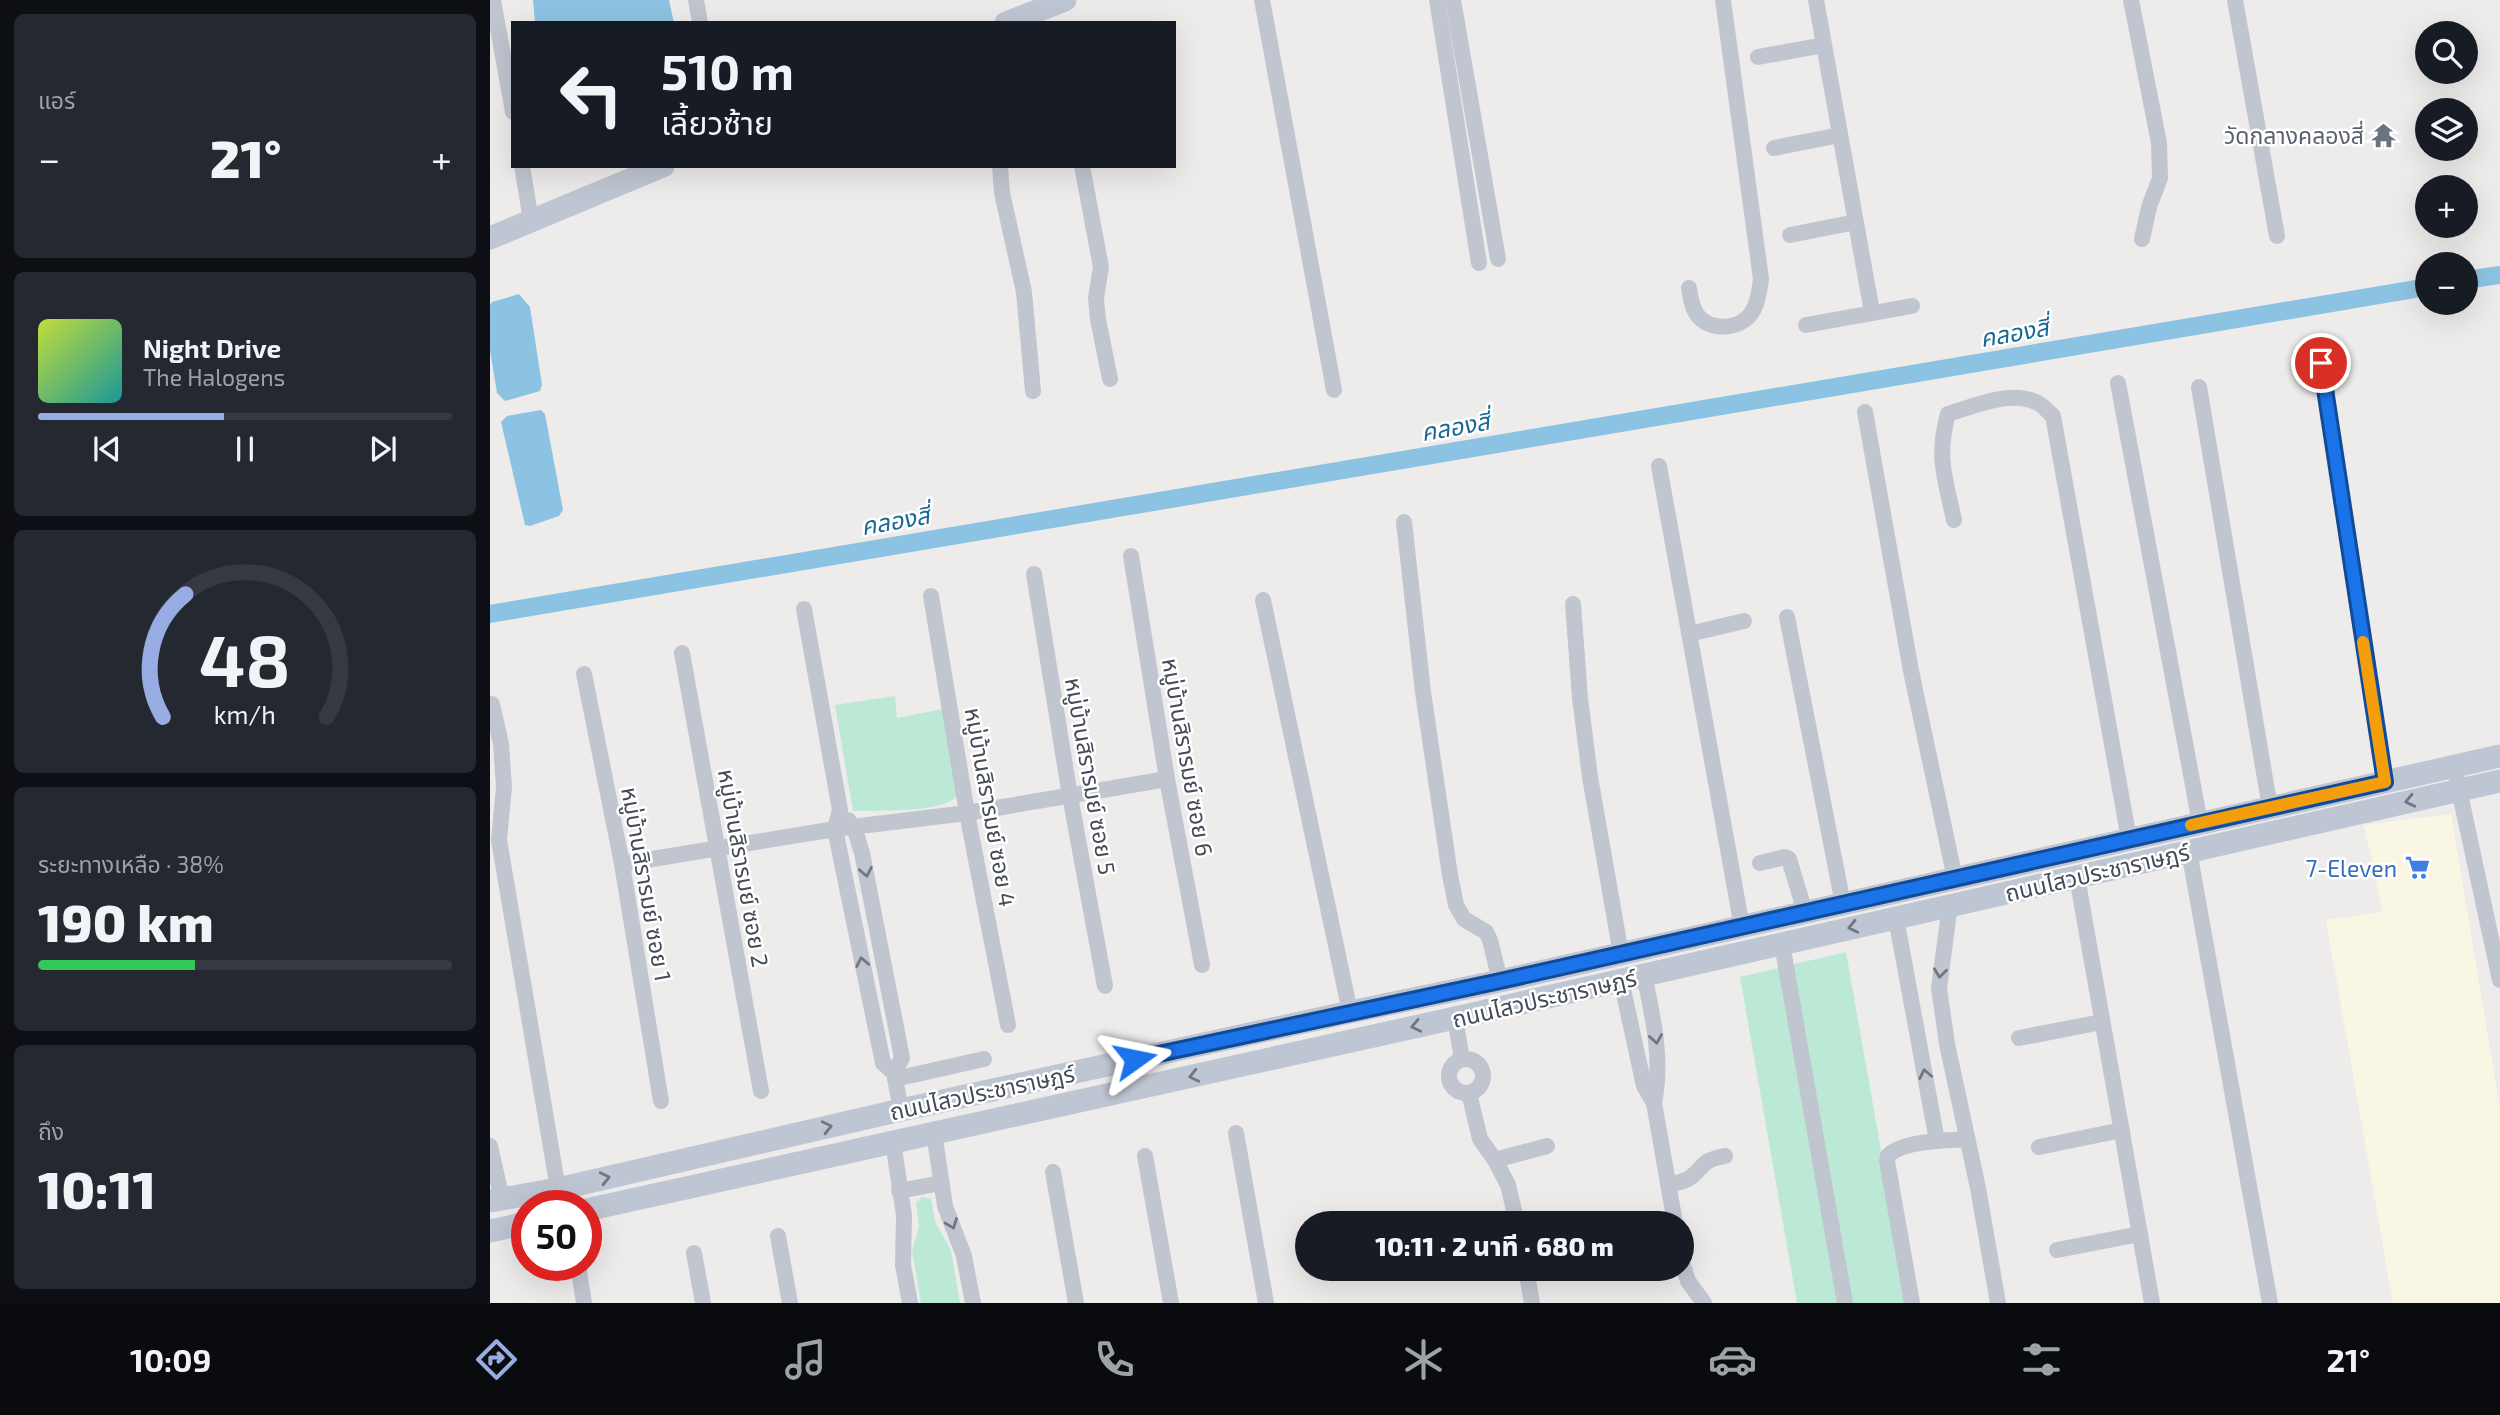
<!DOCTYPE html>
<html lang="th">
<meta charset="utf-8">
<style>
body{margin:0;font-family:"Exo 2","Noto Sans Thai",sans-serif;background:#242831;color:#f1f3f6;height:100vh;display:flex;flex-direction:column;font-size:26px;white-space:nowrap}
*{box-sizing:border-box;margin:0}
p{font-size:23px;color:#9ea1a6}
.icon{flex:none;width:38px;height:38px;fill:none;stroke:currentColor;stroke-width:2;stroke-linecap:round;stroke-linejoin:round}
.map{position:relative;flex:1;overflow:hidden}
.panel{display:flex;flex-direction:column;gap:14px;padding:14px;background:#0d0f14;width:490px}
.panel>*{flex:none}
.banner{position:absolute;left:21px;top:21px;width:665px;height:147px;border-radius:0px;box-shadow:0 7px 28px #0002;background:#171b24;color:#f1f3f6;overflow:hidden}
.buttons{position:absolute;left:1925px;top:21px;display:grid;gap:14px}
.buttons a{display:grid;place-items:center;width:63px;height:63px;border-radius:50%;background:#171b24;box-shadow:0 7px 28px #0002;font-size:35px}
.speed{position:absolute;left:21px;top:1190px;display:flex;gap:14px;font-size:35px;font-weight:700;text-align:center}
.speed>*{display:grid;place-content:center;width:91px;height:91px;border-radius:50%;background:#171b24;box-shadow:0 7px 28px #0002;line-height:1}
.speed .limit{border:10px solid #d22;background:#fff;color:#111}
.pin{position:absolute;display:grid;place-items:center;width:60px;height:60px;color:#fff;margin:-30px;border:4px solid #fff;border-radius:50%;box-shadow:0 2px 7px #0007}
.me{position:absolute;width:77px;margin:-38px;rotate:78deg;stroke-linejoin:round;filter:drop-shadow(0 0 5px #0008)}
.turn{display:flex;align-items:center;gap:24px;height:147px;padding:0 35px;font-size:32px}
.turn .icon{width:91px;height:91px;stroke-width:2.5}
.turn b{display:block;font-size:49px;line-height:60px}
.big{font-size:52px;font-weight:800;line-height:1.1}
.panel .widget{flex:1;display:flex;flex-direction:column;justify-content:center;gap:10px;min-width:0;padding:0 24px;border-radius:10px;background:#242831}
.panel .dial{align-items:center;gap:0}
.dial svg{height:182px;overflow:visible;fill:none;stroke:#363941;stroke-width:7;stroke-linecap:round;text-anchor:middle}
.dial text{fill:#f1f3f6;stroke:none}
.song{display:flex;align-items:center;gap:21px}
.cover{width:84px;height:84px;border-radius:10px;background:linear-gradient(135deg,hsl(70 70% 55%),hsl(180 70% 35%))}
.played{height:7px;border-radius:4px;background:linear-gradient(90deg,#97ace2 45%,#363941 45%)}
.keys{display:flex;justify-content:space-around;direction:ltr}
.heat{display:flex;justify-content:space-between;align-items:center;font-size:38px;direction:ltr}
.charge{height:10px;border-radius:5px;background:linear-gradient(90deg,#34c759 38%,#363941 0)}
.trip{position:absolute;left:805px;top:1211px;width:399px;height:70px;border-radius:35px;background:#171b24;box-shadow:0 7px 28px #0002;font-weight:800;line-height:70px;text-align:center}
.menu{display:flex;height:112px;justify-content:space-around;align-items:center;background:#090b0e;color:#9ea1a6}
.menu .icon{width:49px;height:49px}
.menu .selected{color:#97ace2}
.menu b{font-size:32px;color:#f1f3f6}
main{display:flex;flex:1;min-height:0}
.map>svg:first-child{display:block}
.commercial{fill:#f9f6e4}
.green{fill:#bce9d5}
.water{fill:#8dc3e2}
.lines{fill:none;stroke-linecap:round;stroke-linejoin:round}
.canal{stroke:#8dc3e2;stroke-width:18}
.street{stroke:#c0c5d0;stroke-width:16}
.secondary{stroke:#bfc6d3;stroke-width:23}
.oneway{stroke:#707782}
.oneway2{stroke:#717681}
.route-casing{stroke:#114b97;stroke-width:18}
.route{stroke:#1a73e8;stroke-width:12}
.slow{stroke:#f59e0b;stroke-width:12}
.labels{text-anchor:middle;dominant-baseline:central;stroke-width:5;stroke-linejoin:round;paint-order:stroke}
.worship-label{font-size:23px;fill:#5b616d;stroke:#fff;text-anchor:end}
.street-label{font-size:23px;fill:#464c57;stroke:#fff}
.shop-label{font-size:23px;fill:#366cbe;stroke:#fff;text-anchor:end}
.water-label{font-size:24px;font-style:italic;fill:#196896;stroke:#fff}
</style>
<main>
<section class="panel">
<div class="widget"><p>แอร์</p>
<div class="heat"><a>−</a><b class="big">21°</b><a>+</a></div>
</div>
<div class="widget">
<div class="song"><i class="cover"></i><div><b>Night Drive</b><p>The Halogens</p></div></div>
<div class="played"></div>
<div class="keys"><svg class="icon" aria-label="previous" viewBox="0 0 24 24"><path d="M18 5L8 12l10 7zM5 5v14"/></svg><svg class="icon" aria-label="pause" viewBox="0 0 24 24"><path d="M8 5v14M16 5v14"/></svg><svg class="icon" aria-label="next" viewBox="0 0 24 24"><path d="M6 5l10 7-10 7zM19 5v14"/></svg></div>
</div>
<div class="widget dial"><svg viewBox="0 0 100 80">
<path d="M14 69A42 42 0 1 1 86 69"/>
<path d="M14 69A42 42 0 0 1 24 15" stroke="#97ace2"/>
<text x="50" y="56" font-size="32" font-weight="700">48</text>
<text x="50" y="72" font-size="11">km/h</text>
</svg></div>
<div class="widget"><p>ระยะทางเหลือ · 38%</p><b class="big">190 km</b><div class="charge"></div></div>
<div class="widget"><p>ถึง</p><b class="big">10:11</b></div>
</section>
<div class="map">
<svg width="2010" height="1303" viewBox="0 0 2010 1303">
<rect width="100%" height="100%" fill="#eeeceb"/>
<polygon class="commercial" points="1961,814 2010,1110 2010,1303 1903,1303 1836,920 1893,912 1874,825"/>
<g class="green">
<path d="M 405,696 L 407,718 L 458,708 L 474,786 C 471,790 468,796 464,799 C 444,813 388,810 363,811 L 345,705 Z"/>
<polygon points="1356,952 1418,1303 1307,1303 1250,977"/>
<polygon points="432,1197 441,1199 446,1224 461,1250 470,1303 431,1303 422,1250 429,1227 426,1203"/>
</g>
<g class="water">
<polygon points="43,0 179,0 184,23 45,23"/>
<polygon points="29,294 40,307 52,385 50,391 15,401 7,393 0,350 0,305 2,302"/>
<polygon points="51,410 55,414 73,510 69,516 40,526 35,525 11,422 17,416"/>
</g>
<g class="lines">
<g class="canal">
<polyline points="1976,280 2010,275"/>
<polyline points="0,614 1937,287"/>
</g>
<g class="street">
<polyline points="3,0 23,112"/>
<polyline points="206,0 210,23"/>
<polyline points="772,0 844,390"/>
<polyline points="947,0 989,263"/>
<polyline points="963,0 1008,259"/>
<polyline points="1326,0 1382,312"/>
<polyline points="1641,0 1669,143 1670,178 1659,207 1652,239"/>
<polyline points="1745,0 1787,236"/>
<polyline points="1268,57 1334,45"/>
<polyline points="1284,148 1350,135"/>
<polyline points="32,166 41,220"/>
<polyline points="510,166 512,193 534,292 543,391"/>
<polyline points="592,166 611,267 606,298 608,319 620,379"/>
<polyline points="1300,235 1366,222"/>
<path d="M 1199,288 C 1200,294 1201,303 1204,309 C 1213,331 1245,332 1260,315 C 1268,305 1269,291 1271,279 L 1233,0"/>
<polyline points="1316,325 1422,306"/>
<polyline points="1831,364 1895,782"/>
<polyline points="1628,383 1710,823"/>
<polyline points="1709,387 1780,808"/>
<polyline points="1375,412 1421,671 1465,879"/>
<polyline points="1169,466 1252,927"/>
<path d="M 1464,520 C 1455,478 1446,457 1458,414 C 1484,406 1520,390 1546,402 C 1553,405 1558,412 1563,416 L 1639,839"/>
<polyline points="914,522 933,692 960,875 966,905 974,919 996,932 1000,940 1010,981"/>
<polyline points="641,556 677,779 712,965"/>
<polyline points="544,574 580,796 615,986"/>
<polyline points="441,596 477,813 518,1025"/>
<polyline points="773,600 860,1012"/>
<polyline points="1083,604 1090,698 1100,777 1131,954"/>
<polyline points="314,609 350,810 345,829 393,1063 404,1073 411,1110"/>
<polyline points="1297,617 1353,904"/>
<polyline points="1199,634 1254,621"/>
<polyline points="192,653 271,1091"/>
<polyline points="94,674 132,864 171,1101"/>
<polyline points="2,704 11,744 14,787 9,840 68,1189"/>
<polyline points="1964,766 2010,980"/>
<polyline points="358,820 364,827 372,853 412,1058 404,1073"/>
<polyline points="1699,851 1780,1303"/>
<polyline points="1270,863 1295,857 1299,859 1315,912"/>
<polyline points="132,864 345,829 477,813 677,779"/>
<polyline points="1587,877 1662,1303"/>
<polyline points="1460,905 1449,988 1457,1044 1488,1188 1508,1303"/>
<polyline points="1406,918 1447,1141"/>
<polyline points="1292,944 1355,1303"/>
<path d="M 1154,975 C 1163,1017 1173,1060 1164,1103 L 1185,1223"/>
<polyline points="1131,980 1154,1086 1164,1103"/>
<polyline points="965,1018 972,1059"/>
<polyline points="1529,1038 1612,1022"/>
<circle cx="976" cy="1076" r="17"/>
<polyline points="405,1079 494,1059"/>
<polyline points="979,1093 990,1139 1005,1160 1018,1185 1027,1223"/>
<polyline points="444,1133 455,1206 474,1256 483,1303"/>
<polyline points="746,1133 776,1303"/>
<polyline points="403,1142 414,1215 413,1265 420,1303"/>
<polyline points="0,1146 12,1199"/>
<polyline points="1549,1147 1632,1130"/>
<polyline points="655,1156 681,1303"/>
<polyline points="1005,1160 1057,1146"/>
<polyline points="563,1172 586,1303"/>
<path d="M 1178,1185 C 1185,1183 1195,1182 1201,1177 C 1217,1164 1210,1161 1235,1156"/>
<polyline points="409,1191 451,1183"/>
<polyline points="288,1236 300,1303"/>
<polyline points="1567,1250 1650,1234"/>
<polyline points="204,1253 213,1303"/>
<polyline points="1192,1263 1198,1281 1214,1303"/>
<polyline points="88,1265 94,1303"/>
<polyline points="1036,1269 1042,1303"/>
<path d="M 1422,1303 L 1397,1161 L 1398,1156 C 1409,1142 1458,1139 1477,1140"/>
</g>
<g class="secondary">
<polyline points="516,23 575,0"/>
<polyline points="0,238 173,166"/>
<polyline points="0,1201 68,1189 411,1110 860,1012 1010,981 2010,756"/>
<polyline points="96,1210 965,1018 2010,781"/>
<polyline points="0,1231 37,1223"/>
</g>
</g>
<defs><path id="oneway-chevron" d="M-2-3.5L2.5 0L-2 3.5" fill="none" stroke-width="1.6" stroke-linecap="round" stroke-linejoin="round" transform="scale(1.75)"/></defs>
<g class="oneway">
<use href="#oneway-chevron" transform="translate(1920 801) rotate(167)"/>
<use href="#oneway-chevron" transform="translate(1363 927) rotate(167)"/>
<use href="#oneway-chevron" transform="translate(926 1026) rotate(168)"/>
<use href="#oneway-chevron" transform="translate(704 1076) rotate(167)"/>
<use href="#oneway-chevron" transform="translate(337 1127) rotate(-13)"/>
<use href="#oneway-chevron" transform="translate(115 1178) rotate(-13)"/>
</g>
<g class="oneway2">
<use href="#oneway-chevron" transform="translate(376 872) rotate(79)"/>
<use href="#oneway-chevron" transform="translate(372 962) rotate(-101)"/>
<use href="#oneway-chevron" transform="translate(1450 973) rotate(97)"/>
<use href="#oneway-chevron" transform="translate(1166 1039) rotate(81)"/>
<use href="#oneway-chevron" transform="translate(1435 1074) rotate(-101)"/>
<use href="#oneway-chevron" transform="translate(462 1224) rotate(69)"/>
</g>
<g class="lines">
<defs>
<polyline id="route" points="645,1059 1010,981 1895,782 1831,363"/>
</defs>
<use href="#route" class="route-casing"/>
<use href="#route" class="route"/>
<polyline class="slow" points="1701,825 1895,782 1873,642"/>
</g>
<defs>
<symbol id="temple-bare" viewBox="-9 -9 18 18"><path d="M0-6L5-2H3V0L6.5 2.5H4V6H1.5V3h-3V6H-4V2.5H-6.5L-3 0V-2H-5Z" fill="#6b7280" stroke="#fff" stroke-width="2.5" paint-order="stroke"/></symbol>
<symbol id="supermarket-bare" viewBox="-9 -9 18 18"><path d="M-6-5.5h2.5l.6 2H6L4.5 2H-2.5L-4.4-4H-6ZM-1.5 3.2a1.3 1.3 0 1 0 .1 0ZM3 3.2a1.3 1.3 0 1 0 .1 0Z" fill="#3f7fe0" stroke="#fff" stroke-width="2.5" paint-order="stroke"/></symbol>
</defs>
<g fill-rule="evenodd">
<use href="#temple-bare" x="1876" y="118" width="35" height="35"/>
<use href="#supermarket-bare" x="1910" y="850" width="35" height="35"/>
</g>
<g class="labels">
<g class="worship-label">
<text x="1874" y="135">วัดกลางคลองสี่</text>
</g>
<g class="street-label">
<text transform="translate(698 757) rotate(80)">หมู่บ้านสิรารมย์ ซอย 6</text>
<text transform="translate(601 776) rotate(80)">หมู่บ้านสิรารมย์ ซอย 5</text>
<text transform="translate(501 807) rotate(80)">หมู่บ้านสิรารมย์ ซอย 4</text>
<text transform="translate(254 868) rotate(80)">หมู่บ้านสิรารมย์ ซอย 2</text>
<text transform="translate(1607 872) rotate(-13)">ถนนไสวประชาราษฎร์</text>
<text transform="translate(157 884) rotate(80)">หมู่บ้านสิรารมย์ ซอย 1</text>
<text transform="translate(1054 998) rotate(-13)">ถนนไสวประชาราษฎร์</text>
<text transform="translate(492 1092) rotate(-12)">ถนนไสวประชาราษฎร์</text>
</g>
<g class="shop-label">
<text x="1907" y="868">7-Eleven</text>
</g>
<g class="water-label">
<text transform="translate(1524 332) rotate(-10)">คลองสี่</text>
<text transform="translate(965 426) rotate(-10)">คลองสี่</text>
<text transform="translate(405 520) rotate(-10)">คลองสี่</text>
</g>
</g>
</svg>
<div class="buttons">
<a><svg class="icon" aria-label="search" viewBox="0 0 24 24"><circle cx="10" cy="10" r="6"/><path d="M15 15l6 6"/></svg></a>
<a><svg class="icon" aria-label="layers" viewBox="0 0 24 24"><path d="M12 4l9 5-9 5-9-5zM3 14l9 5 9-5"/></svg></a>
<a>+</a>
<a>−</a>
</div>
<div class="speed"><div class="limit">50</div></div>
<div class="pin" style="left:1831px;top:363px;background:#d93025"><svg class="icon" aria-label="arrive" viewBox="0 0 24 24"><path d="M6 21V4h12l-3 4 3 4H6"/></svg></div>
<svg class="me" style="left:645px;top:1059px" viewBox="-20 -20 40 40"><path d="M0-17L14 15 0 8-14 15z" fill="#1a73e8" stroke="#fff" stroke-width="4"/></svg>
<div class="trip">10:11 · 2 นาที · 680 m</div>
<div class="banner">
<div class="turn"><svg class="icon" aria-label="left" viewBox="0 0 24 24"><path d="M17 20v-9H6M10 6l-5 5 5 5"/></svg><div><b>510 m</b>เลี้ยวซ้าย</div></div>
</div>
</div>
</main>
<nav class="menu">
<b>10:09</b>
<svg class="icon selected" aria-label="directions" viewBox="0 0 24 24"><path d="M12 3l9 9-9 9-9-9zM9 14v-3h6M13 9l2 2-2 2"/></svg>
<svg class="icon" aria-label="music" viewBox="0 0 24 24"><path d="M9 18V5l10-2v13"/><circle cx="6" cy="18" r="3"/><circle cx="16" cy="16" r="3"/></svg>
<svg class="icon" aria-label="phone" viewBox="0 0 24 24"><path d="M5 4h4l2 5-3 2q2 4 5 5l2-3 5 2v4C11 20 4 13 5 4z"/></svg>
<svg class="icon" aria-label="climate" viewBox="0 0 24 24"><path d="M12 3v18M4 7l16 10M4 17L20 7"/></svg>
<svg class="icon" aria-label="car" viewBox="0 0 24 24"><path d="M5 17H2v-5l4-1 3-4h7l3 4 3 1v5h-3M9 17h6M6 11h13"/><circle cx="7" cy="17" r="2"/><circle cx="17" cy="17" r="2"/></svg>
<svg class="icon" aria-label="filters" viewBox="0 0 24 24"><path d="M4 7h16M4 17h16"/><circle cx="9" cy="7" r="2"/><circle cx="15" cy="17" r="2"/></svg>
<b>21°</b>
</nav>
